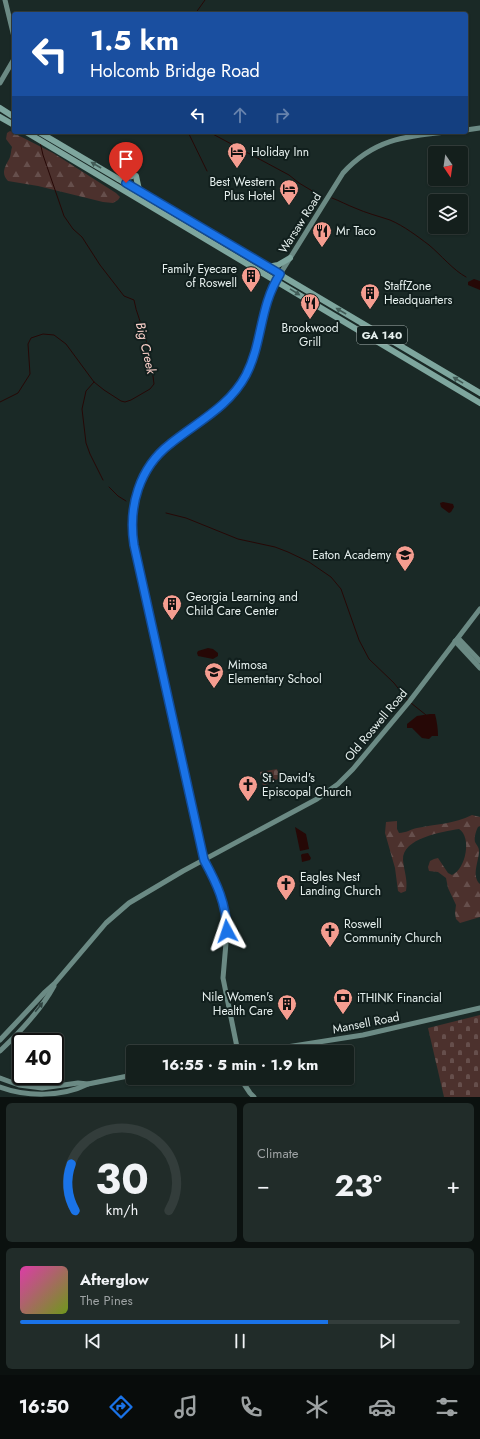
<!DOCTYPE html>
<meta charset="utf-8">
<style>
body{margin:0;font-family:Jost,sans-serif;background:#212c29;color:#f1f3f6;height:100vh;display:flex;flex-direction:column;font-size:15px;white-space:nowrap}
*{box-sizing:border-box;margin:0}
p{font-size:13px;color:#9da2a3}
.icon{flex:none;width:22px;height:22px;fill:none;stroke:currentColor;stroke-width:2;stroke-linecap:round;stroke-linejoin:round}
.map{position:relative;height:1097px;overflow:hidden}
.drawer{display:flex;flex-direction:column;gap:6px;padding:6px;background:#0b110f;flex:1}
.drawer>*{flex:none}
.banner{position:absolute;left:12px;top:12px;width:456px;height:122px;border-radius:4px;box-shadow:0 1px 3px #0004,0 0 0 1px #333d3b;background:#1a4fa0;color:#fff;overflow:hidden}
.needle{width:26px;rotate:167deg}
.controls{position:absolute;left:428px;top:146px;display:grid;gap:8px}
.controls a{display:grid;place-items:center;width:40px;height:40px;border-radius:4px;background:#141f1c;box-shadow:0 1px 3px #0004,0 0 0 1px #333d3b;font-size:20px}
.speed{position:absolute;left:12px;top:1033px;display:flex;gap:8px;font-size:20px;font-weight:700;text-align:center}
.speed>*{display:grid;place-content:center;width:52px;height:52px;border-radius:50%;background:#141f1c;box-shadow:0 1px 3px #0004,0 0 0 1px #333d3b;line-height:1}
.speed .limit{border:2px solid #111;border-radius:6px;background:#fff;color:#111}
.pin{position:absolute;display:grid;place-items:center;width:34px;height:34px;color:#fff;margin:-41px -17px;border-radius:50% 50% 50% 0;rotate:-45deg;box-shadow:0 0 4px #0007}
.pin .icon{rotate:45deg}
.me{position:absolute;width:44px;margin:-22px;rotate:355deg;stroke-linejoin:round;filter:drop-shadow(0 0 3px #0008)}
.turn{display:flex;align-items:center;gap:14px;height:84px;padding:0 12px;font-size:18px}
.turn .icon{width:52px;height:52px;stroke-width:2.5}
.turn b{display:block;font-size:28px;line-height:34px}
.lanes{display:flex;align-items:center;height:38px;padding:0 12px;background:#0003;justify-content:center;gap:20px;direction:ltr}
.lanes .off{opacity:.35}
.big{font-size:30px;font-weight:700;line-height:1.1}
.drawer .widget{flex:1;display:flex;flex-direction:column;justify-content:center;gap:6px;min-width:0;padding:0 14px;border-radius:6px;background:#212c29}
.drawer .dial{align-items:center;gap:0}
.dial svg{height:104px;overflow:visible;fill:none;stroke:#333d3b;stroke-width:7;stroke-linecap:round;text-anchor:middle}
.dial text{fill:#f1f3f6;stroke:none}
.song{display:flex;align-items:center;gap:12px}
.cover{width:48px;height:48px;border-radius:6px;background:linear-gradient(135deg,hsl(320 70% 55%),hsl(80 70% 35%))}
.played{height:4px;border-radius:2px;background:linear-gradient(90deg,#1a73e8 70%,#333d3b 70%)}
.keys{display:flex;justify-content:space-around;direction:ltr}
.heat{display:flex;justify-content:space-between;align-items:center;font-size:22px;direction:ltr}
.drawer .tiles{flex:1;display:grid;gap:6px;grid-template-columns:1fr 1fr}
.widget:last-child{grid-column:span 2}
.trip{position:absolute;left:126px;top:1045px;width:228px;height:40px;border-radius:4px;background:#141f1c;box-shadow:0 1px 3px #0004,0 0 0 1px #333d3b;font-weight:700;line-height:40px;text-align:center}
.dock{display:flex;height:64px;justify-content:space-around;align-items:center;background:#080c0b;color:#9da2a3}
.dock .icon{width:28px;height:28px}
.dock .on{color:#1a73e8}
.dock b{font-size:18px;color:#f1f3f6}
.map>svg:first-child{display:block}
.forest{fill:url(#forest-firs)}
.cemetery{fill:url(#cemetery-stones)}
.water{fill:#260806}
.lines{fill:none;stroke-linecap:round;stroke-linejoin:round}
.stream{stroke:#260806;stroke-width:1}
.secondary{stroke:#6b8a84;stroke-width:5}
.primary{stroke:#7ea69e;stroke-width:6}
.oneway{fill:#425c57}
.oneway2{fill:#304441}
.route-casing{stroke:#114b97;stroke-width:10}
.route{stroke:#1a73e8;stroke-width:7}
.labels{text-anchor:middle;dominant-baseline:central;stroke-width:4;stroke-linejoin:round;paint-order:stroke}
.shield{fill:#111f1d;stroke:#a6b1af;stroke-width:1}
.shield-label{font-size:11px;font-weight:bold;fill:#e6f0ee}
.poi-label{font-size:12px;fill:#e6f0ee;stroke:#111f1d;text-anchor:start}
.street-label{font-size:12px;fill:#e6f0ee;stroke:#111f1d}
.water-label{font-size:13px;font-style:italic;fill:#fcd1ca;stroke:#111f1d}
</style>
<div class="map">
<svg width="480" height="1097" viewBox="0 0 480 1097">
<defs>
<pattern id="forest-firs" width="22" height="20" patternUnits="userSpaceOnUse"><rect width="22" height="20" fill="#4c312d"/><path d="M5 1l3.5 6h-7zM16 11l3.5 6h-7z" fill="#664f4c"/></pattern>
<pattern id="cemetery-stones" width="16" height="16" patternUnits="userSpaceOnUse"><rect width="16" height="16" fill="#4c312d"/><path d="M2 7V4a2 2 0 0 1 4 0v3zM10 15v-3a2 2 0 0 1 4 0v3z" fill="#664f4c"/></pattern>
</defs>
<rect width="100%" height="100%" fill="#1a2926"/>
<g class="forest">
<path d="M 10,131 L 53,153 L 116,193 L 120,197 L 118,200 L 113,203 L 103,202 L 38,186 L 8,181 C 0,172 6,166 10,157 C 11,154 11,150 12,147 L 6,139 L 7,133 Z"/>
<path d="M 472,815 L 480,817 L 480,826 L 478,827 C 476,831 474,837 475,842 C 477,846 479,847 479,851 C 479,861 471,876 480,884 L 480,917 L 460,923 L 456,919 L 455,913 L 456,905 L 448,888 L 446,878 L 438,872 L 429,871 L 428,867 L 430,861 L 434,859 L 438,858 L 448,873 L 452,875 C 466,869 472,837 459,829 C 442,832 402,838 403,860 C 404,871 408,880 406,891 L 401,893 L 398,891 L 395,868 L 385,833 L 386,822 L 397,821 L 397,829 L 399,833 C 406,833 411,829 417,828 C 436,824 454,824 472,815 Z"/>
</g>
<g class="cemetery">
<polygon points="277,769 280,778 263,786 260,772"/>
<polygon points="480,1015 480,1097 444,1097 428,1028"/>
</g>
<g class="water">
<polygon points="474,279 480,281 480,290 468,285 468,282"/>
<polygon points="443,502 453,504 454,507 451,512 449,513 441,507 440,503"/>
<polygon points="208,648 213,649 218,653 218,656 213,659 198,656 197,653 198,651"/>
<path d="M 430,714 L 435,714 C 437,722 438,729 438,736 L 432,736 L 429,739 L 422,738 L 412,728 L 407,728 L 407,724 L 417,716 Z"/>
<polygon points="295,827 306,834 309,849 300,851"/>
<polygon points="308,853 311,858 310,860 302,862 301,855 302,854"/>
</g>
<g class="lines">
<g class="stream">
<polyline points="195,14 205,0"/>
<polyline points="188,132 207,171"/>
<polyline points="209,132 289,175 299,183 319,195"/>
<path d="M 332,198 C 340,201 347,205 355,208 C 366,213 378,216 390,220 C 404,226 417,236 429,245 C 441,255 453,270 466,277"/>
<polyline points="94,382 86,391 82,409 86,443 90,454 103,480"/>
<path d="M 0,402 L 18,393 L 30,374 L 28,344 L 31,338 L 43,334 L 54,335 L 66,344 L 94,382 L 104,390 L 121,401 L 125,402 L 131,400 L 150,389 L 154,384 C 152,368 150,352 145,337 C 142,324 136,313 134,300 L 124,296 L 100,265 L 82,237 L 73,229 L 64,216 L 43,155 L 40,142"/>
<polyline points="109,487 118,496 126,501"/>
<polyline points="166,513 186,518 238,539 275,547 288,552 309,562 331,577 341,589 359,640 369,659 394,683 408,701"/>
<polyline points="411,703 426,715"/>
</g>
<g class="secondary">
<polyline points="5,0 14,37"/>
<polyline points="0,83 14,59"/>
<polyline points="466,130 480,128"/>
<polyline points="458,638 480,661"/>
<polyline points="455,641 480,668"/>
<polyline points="0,1040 45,992 55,983 106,923 129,903 183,871 317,799 338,784 353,769 409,702 480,609"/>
<path d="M 0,1051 C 20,1032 41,1010 54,986"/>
<path d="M 238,1052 L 223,978 L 227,931 L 225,912 L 216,881 L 204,860 L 134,545 C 129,511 136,476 161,452 C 172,441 185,433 197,424 C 213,413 229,402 240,385 C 259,355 259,319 272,287 L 343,173 C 373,140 404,136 446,132"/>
<polyline points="255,1052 363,1035 480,1008"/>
<polyline points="0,1078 19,1085 42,1088 78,1083 88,1084 133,1075"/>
<polyline points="240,1078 250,1093 254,1097"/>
<path d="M 0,1087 C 27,1097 62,1097 88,1084"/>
</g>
<g class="primary">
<polyline points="0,108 14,117"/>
<polyline points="0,117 14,125"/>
<polyline points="26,132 480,403"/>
<polyline points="39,132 480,393"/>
<polyline points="136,176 139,190"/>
<polyline points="119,179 132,176"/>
<polyline points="268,267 278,265 290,258"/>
</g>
</g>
<defs><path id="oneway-solid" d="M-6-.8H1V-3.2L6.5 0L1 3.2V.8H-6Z"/></defs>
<g class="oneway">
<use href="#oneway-solid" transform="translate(96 165) rotate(-150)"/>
<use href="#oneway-solid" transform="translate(295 292) rotate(32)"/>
<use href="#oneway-solid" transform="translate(341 311) rotate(-150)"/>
<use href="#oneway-solid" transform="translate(458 380) rotate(-149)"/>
</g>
<use class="oneway2" href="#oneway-solid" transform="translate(39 1007) rotate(-51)"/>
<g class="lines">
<defs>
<path id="route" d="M 126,183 L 280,274 C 259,307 263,342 246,375 C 229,407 197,422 170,444 C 139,468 128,507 134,545 L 204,860 C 217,884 226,903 227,931"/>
</defs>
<use href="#route" class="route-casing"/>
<use href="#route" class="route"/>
</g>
<defs>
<symbol id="hotel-pin" viewBox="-11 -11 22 30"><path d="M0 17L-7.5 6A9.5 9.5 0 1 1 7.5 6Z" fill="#f59d90" stroke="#111f1d"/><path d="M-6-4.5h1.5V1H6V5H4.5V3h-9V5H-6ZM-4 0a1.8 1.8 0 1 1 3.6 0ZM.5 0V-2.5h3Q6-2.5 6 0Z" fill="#111"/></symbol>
<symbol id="restaurant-pin" viewBox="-11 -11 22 30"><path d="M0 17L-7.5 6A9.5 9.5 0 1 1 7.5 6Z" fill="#f59d90" stroke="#111f1d"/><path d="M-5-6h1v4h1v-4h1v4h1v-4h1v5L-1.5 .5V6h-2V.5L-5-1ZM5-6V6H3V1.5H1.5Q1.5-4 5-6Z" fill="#111"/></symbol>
<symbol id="building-pin" viewBox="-11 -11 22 30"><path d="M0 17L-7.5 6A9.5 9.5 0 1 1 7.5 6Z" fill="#f59d90" stroke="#111f1d"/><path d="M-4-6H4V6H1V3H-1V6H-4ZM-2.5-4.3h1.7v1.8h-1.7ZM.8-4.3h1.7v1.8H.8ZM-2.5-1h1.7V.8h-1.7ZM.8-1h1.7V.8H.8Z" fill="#111"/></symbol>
<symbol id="school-pin" viewBox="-11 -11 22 30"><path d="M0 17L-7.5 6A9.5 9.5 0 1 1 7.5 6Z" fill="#f59d90" stroke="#111f1d"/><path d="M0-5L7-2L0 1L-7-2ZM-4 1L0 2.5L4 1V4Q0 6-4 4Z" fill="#111"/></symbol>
<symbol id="church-pin" viewBox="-11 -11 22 30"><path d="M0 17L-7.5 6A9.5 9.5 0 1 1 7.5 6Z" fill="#f59d90" stroke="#111f1d"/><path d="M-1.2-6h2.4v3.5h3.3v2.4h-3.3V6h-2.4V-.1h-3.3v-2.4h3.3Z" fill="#111"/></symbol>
<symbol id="bank-pin" viewBox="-11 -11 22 30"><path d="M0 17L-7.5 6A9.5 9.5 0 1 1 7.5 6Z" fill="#f59d90" stroke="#111f1d"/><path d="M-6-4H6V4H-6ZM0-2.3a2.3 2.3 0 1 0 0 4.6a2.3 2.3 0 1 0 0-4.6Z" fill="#111"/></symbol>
</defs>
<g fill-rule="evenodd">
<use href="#hotel-pin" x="226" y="141" width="22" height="30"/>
<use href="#hotel-pin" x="278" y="178" width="22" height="30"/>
<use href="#restaurant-pin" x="311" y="220" width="22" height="30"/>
<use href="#building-pin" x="240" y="265" width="22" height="30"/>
<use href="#building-pin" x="359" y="282" width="22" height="30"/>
<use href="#restaurant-pin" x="299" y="292" width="22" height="30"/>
<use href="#school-pin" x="394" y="544" width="22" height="30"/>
<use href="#building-pin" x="161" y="593" width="22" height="30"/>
<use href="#school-pin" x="203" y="661" width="22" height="30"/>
<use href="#church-pin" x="237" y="774" width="22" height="30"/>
<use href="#church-pin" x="275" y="873" width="22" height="30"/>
<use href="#church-pin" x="319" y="920" width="22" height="30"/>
<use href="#bank-pin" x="332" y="987" width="22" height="30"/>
<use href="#building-pin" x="276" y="993" width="22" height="30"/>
</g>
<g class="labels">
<rect class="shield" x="357" y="326" width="50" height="18" rx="3"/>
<g class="shield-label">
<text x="382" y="335">GA 140</text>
</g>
<g class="poi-label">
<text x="251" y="152">Holiday Inn</text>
<text x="275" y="182" text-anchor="end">Best Western<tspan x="275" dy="14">Plus Hotel</tspan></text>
<text x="336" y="231">Mr Taco</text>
<text x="237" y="269" text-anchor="end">Family Eyecare<tspan x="237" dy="14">of Roswell</tspan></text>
<text x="384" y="286">StaffZone<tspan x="384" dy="14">Headquarters</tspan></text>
<text x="310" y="328" text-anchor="middle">Brookwood<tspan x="310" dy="14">Grill</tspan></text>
<text x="391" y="555" text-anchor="end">Eaton Academy</text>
<text x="186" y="597">Georgia Learning and<tspan x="186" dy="14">Child Care Center</tspan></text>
<text x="228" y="665">Mimosa<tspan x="228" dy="14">Elementary School</tspan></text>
<text x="262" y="778">St. David's<tspan x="262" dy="14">Episcopal Church</tspan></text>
<text x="300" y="877">Eagles Nest<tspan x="300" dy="14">Landing Church</tspan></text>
<text x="344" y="924">Roswell<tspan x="344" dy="14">Community Church</tspan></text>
<text x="273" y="997" text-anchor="end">Nile Women's<tspan x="273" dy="14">Health Care</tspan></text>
<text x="357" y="998">iTHINK Financial</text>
</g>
<g class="street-label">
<text transform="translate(300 223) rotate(-58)">Warsaw Road</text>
<text transform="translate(376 725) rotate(-50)">Old Roswell Road</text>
<text transform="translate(366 1023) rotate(-11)">Mansell Road</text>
</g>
<g class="water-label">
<text transform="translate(146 348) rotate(77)">Big Creek</text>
</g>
</g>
</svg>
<div class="controls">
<a><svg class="needle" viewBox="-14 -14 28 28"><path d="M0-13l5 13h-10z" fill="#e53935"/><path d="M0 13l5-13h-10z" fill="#9da2a3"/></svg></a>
<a><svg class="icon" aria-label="layers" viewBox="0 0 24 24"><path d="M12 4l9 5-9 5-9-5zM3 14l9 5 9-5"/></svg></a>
</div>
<div class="speed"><div class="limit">40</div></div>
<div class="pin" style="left:126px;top:183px;background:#d93025"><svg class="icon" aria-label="arrive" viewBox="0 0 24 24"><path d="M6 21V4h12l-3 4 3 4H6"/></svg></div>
<svg class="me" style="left:227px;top:931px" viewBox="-20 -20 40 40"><path d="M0-17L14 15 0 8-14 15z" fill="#1a73e8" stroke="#fff" stroke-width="4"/></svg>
<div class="trip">16:55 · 5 min · 1.9 km</div>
<div class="banner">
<div class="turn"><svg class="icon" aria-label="left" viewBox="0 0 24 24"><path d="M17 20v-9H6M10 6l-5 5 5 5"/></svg><div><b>1.5 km</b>Holcomb Bridge Road</div></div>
<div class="lanes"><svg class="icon" aria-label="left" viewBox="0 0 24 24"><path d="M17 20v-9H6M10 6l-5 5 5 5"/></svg><svg class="icon off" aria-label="ahead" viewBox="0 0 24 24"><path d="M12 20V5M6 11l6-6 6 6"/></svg><svg class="icon off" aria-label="right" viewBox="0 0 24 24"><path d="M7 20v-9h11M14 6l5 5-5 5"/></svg></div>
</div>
</div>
<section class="drawer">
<div class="tiles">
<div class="widget dial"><svg viewBox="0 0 100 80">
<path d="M14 69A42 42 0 1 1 86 69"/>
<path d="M14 69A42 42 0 0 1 11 33" stroke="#1a73e8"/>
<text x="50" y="56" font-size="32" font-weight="700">30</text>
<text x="50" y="72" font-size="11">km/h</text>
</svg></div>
<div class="widget"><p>Climate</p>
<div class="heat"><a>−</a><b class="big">23°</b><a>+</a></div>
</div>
<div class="widget">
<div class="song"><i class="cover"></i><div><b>Afterglow</b><p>The Pines</p></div></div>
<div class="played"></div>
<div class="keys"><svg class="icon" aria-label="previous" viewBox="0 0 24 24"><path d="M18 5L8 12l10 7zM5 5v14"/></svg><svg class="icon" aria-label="pause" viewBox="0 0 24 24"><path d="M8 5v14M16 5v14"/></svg><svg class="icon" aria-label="next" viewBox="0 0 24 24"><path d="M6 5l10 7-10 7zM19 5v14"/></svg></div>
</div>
</div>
</section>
<nav class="dock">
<b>16:50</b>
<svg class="icon on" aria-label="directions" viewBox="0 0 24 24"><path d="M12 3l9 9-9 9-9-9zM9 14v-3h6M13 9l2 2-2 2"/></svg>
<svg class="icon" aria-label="music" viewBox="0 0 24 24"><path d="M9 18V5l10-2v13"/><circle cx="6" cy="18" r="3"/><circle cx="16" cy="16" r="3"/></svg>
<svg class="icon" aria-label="phone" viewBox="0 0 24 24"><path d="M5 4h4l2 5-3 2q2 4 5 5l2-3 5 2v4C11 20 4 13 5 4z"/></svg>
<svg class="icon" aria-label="climate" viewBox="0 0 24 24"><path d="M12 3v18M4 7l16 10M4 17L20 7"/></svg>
<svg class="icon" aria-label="car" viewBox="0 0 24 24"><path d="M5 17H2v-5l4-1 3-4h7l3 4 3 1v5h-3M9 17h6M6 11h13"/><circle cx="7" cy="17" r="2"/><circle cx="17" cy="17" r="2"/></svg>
<svg class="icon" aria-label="filters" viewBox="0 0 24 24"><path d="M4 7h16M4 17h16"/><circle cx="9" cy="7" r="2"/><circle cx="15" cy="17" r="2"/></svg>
</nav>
